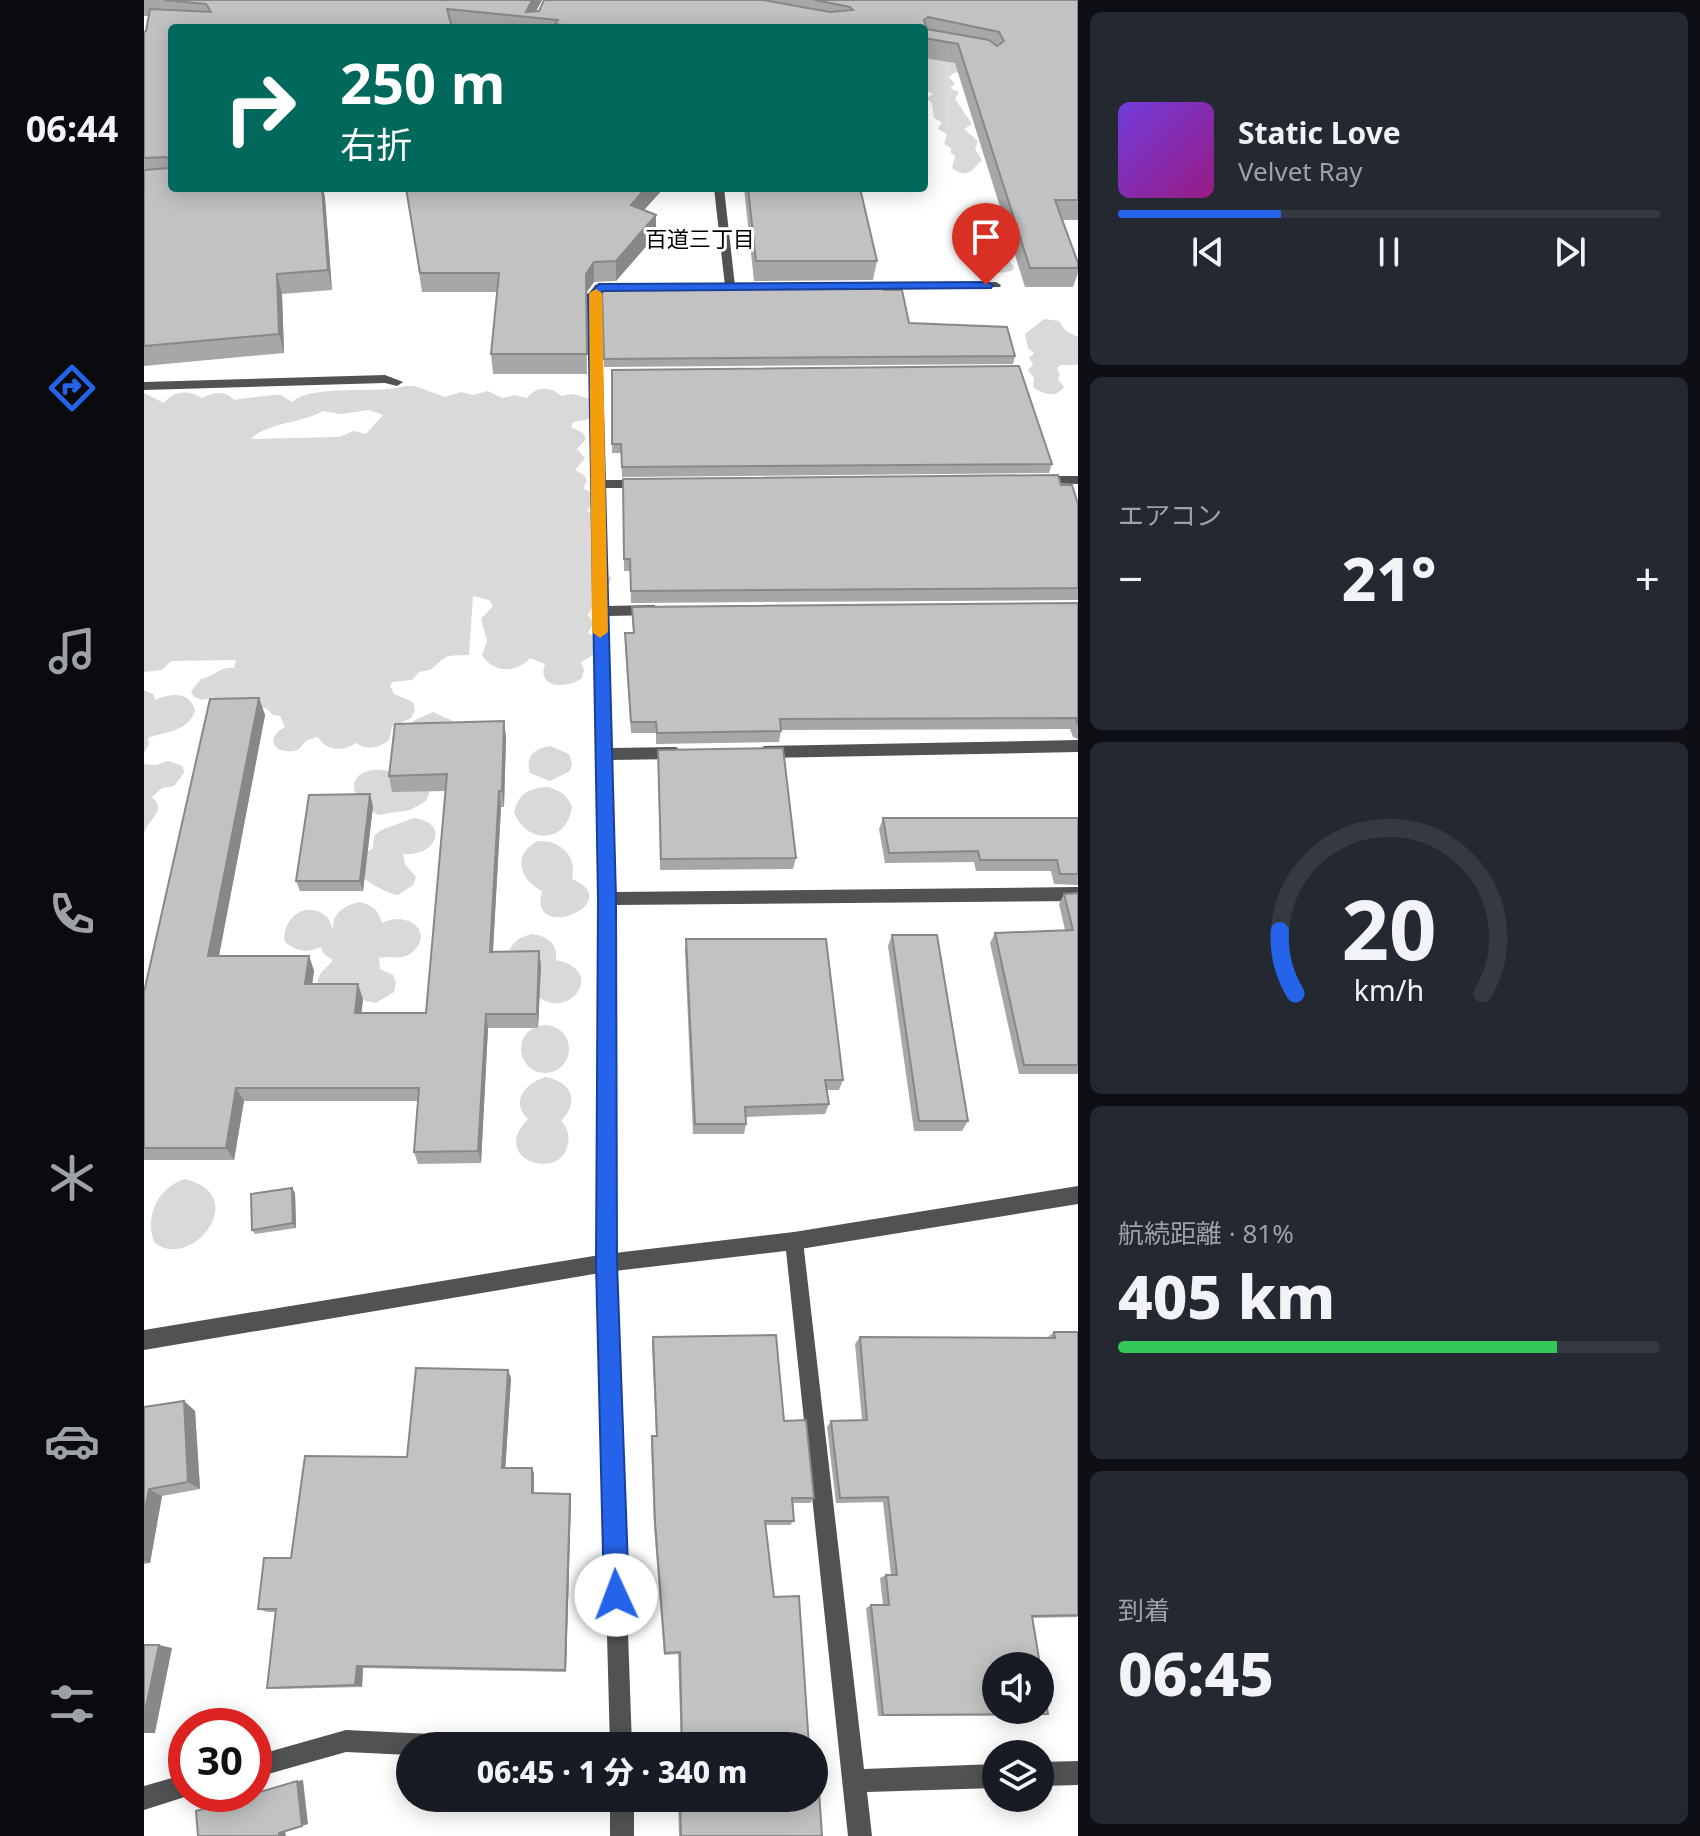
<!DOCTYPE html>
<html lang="ja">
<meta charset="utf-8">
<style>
body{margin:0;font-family:"Noto Sans","Noto Sans JP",sans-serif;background:#242831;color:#f1f3f6;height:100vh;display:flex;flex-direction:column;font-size:30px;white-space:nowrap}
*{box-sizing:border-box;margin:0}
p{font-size:26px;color:#9ea1a6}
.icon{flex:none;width:44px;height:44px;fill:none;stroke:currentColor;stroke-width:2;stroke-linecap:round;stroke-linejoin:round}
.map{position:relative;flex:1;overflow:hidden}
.panel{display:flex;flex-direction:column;gap:12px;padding:12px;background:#0d0f14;width:622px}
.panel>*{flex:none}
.guide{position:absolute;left:24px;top:24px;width:760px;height:168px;border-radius:8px;box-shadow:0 4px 20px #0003;background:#00695c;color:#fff;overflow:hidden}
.controls{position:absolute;left:838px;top:1652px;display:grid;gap:16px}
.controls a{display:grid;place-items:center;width:72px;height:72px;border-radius:50%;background:#171b24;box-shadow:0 4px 20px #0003;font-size:40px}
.speed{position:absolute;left:24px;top:1708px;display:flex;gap:16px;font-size:40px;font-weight:700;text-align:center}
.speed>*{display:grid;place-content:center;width:104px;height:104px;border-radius:50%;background:#171b24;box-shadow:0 4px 20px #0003;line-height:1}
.speed .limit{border:12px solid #d22;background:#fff;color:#111}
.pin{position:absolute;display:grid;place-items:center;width:68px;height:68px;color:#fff;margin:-82px -34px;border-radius:50% 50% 50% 0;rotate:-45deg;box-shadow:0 0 8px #0007}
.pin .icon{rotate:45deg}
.me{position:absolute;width:88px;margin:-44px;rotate:358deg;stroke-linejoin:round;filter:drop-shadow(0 0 6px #0008)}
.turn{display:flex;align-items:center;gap:28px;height:168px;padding:0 40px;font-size:36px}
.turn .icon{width:104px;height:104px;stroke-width:2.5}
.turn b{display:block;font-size:56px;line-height:68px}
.big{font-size:60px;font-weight:800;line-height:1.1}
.panel .tile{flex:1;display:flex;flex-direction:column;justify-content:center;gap:12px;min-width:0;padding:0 28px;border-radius:12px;background:#242831}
.panel .dial{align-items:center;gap:0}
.dial svg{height:208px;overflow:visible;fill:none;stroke:#363941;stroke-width:7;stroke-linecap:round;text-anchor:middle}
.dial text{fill:#f1f3f6;stroke:none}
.song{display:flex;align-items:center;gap:24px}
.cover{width:96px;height:96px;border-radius:12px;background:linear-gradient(135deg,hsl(260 70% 55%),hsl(310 70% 35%))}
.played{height:8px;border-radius:4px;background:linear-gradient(90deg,#2563eb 30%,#363941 30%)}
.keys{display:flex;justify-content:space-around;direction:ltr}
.heat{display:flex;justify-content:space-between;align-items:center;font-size:44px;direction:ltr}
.charge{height:12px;border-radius:6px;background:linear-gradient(90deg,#34c759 81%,#363941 0)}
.trip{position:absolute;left:252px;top:1732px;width:432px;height:80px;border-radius:40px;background:#171b24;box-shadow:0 4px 20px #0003;font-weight:800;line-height:80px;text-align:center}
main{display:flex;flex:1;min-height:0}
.menu{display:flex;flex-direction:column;width:144px;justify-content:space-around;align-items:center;background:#090b0e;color:#9ea1a6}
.menu .icon{width:56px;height:56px}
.menu .on{color:#2563eb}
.menu b{font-size:36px;color:#f1f3f6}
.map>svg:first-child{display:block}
.green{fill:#d9d9d9;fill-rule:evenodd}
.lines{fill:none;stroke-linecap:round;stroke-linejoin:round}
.service{fill:#525252;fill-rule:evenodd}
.minor{fill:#525252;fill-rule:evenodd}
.tertiary{fill:#525252;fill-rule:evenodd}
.wall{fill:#a7a7a7}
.shaded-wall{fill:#888}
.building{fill:#c2c2c2;stroke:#888;stroke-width:2;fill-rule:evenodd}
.route{fill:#2563eb;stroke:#184099;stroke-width:2}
.slow{fill:#f59e0b}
.labels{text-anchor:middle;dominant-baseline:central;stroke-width:6;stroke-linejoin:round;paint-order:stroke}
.far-neighbourhood-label{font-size:22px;fill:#000;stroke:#fff}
</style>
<main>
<nav class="menu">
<b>06:44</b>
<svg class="icon on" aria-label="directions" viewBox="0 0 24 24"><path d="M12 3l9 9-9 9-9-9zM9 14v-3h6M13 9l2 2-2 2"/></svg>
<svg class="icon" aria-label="music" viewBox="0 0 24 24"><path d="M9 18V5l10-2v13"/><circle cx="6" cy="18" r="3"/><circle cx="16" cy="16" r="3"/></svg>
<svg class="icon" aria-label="phone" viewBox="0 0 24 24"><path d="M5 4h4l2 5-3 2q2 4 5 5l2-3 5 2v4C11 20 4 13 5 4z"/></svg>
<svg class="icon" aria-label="climate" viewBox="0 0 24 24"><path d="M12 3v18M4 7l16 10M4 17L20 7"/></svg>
<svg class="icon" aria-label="car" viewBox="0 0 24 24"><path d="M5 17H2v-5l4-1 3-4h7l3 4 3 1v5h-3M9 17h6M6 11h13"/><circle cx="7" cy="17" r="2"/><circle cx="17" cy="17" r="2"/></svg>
<svg class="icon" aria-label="filters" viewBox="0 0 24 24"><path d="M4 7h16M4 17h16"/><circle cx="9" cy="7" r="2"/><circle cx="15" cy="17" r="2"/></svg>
</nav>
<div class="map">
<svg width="934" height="1836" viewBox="0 0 934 1836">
<rect width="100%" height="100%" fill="#fff"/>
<g class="green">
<path d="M 809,56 L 817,72 L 810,73 L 805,77 L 811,84 L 806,88 L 815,92 L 811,99 L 828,124 L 820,129 L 834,141 L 831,149 L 838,160 C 828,169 825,180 808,168 L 811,156 L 807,153 L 807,148 L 800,144 L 803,134 L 794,129 L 798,122 L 790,118 L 788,104 L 783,98 L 789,94 L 780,90 L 780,59 Z"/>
<polygon points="846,246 865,252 864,259 870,267 868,271 854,273 842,267 843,260 837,252"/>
<path d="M 900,319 L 915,321 L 922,331 L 934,337 L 934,365 L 917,365 L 913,368 L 916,375 L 914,379 L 920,387 C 912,399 898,394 889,387 L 890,378 L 884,370 L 889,365 L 885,358 L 890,353 L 884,348 L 881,334 Z"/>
<path d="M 261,386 L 271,386 L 301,397 L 317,392 L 330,395 L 343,391 L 359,398 L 371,395 L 383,398 C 392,386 407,386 417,396 L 429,394 L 449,400 L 450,415 L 442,420 L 429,422 L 427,427 L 439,433 L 442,439 L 433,449 L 441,458 L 431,470 L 440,475 L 443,481 L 439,488 L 448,493 L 451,500 L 443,511 L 460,517 L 463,524 L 453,537 L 464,549 L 455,561 L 467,578 L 465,585 L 448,593 L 450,604 L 444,615 L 449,623 L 444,633 L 453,638 L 453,653 L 437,662 L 440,670 L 438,678 C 424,689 392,689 401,664 L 386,658 C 372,674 349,673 338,655 L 343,641 L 337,619 L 349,606 L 345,600 L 329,596 L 325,655 C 297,656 306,654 286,670 L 275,672 L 268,680 L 248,682 L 246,686 L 250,694 L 269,702 L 271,710 L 267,718 L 248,727 L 245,740 C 235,748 223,751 212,743 C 199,752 182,751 174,737 L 163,740 L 154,750 C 133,756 118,740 141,727 L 136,716 L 129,715 L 122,708 L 73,703 L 70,697 L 58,700 L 50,697 L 47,691 L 57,679 C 70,677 76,666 90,668 L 92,660 L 27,661 L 18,670 L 0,672 L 0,393 L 20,403 C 30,390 45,390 58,398 C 69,392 81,390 90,400 C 96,399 135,394 137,395 C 141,397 144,400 148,402 C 170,383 232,395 261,386 ZM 225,410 L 239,415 L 222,434 L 210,431 L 195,437 L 107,439 C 124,422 159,423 179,411 L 197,414 Z"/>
<path d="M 0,690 L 9,694 L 11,700 C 27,693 46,691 51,711 C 43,733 21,731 4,738 L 5,744 L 0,753 Z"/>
<path d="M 289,712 L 307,720 L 310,728 L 282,801 L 266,810 L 234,815 C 226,809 213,801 211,792 C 205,770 235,766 248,773 L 269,721 Z"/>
<path d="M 406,746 L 425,754 L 428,763 L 426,771 L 406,781 L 386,773 C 381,756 390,749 406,746 Z"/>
<path d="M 24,761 L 39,766 L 40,773 L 30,786 L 18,788 L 8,797 C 24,811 4,819 0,833 L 0,764 L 12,765 Z"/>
<path d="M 404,787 C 417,791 423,795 428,807 C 423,843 383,846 370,812 C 375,793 385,788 404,787 Z"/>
<path d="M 270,818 C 308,824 291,857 259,854 L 261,864 L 272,877 L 269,885 L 254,895 C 242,893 225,883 216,875 L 218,856 L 229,848 L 230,836 L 237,830 Z"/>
<path d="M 394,841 C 416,840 434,856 428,879 C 485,903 383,945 398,891 C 375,880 368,853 394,841 Z"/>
<path d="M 215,902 C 228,905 234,909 238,923 C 265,909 293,935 266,954 C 255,961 245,955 235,958 L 236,969 L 249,975 L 252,983 L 250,992 L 232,1003 L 222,1001 L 215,996 L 175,990 C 170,973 181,971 189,960 L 180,954 L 177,947 C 163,953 153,952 141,942 C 137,921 159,901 179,914 C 186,918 187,925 189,930 C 188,913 200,906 215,902 Z"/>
<path d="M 388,934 C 403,936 414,943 412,960 C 461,970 429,1016 399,1000 C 385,991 374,970 364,956 C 367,942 374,938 388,934 Z"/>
<circle cx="401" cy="1049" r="24"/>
<path d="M 402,1077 C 428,1082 436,1102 417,1121 C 423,1127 426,1135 424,1144 C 417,1183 344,1159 384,1119 C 365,1101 383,1082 402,1077 Z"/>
<path d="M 41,1179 C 110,1196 45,1273 10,1242 C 0,1215 15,1187 41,1179 Z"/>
</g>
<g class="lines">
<polygon class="service" points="570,188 580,188 591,286 586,289 581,286"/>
<g class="minor">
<polygon points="852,282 857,285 856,287 712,289 707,286 712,283"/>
<polygon points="455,284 633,283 638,286 633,289 458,290 455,295 460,480 501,480 507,484 501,488 460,488 463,606 510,605 517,610 510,615 464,616 467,748 532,747 539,753 532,759 467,760 471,892 934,887 934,901 471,905 471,1263 488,1746 466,1746 453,1263 455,899 445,295 451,285"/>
<polygon points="241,375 259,382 253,386 241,383 0,390 0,382"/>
<polygon points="896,476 934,476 934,484 892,483 890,480"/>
<polygon points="934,740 934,752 620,758 613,752 620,746"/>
<polygon points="650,1232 657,1235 659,1241 720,1769 852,1764 852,1788 723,1792 728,1836 704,1836 641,1241 643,1235"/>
<polygon points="202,1730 308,1735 316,1738 319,1746 266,1746 266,1755 202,1752 110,1778 110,1756"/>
<polygon points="934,1761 934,1785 896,1786 896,1762"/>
<polygon points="42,1774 42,1794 50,1794 0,1810 0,1786"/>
<rect x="466" y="1798" width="24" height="38"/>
</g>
<polygon class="tertiary" points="934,1186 934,1204 650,1250 462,1272 0,1350 0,1330 462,1254 650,1232"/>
</g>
<g class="wall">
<polygon points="0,0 398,0 392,11 395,11 400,0 934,0 934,220 918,220 934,263 934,273 929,287 881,287 811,63 780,58 780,28 28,28 28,188 179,188 181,198 188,290 138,294 140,353 0,366 0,32 2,31 4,16 0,16"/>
<polygon points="262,188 520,188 500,210 512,215 512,235 472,281 450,282 442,293 443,374 349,374 347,354 353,292 278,292"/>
<polygon points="600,188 716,188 733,261 729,280 610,281"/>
<polygon points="613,284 734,288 765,323 871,356 869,364 460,367 458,288 612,288"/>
<polygon points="468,370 908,464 905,473 478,477 477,453 468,453"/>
<polygon points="479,479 917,485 934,504 934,600 487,603 486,571 480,571"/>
<polygon points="934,603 934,739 929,737 926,729 637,730 635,742 512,744 512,733 487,733 481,645 481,633 489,633 488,607"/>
<polygon points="115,698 121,715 75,956 165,956 170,971 168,984 219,999 217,1013 282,1013 301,791 248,792 245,776 360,721 362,738 360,807 357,807 349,952 395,951 397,966 394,1028 344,1028 337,1163 274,1164 270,1152 274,1101 100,1101 90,1160 0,1160 0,992"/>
<polygon points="514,750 652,858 649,869 516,870"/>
<polygon points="229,806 219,891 156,891 152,881"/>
<polygon points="739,818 934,818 934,885 910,884 907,871 832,871 830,862 741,863 735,829"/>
<polygon points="934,893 934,1074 875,1074 846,943 851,933 921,930 915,904 920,894"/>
<polygon points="748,935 824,1121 818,1131 770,1131 744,946"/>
<polygon points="542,939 699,1080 695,1090 683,1090 685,1104 681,1114 601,1117 602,1124 600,1134 549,1134 541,951"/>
<polygon points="148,1188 151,1193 152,1228 111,1234 108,1230"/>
<polygon points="910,1332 934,1332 934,1617 888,1618 895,1715 734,1716 722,1608 727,1605 739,1605 736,1578 742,1575 747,1575 739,1502 692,1503 683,1427 687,1421 718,1420 711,1344 716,1337 903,1338"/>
<polygon points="509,1337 640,1421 670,1498 666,1503 649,1503 650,1521 646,1525 622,1525 630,1597 665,1746 537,1746 534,1654 520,1655 510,1526 507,1443 508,1436 512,1436 508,1345"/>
<polygon points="367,1378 361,1468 388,1468 390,1474 390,1493 426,1494 427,1500 422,1672 219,1668 218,1687 132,1689 123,1688 131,1612 123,1612 114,1609 263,1457"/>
<polygon points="40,1401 51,1411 56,1489 18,1496 6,1563 0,1564 0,1407"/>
<polygon points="670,1776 674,1777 678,1836 535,1836 534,1798 670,1798"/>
</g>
<g class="shaded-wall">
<polygon points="388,0 398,0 389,17 382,12"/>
<polygon points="178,188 179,188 181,198 188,290 184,270"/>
<polygon points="502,188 520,188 487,224 487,205"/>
<polygon points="512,215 512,235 472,281 472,261"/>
<polygon points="450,262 450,282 442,293 443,374 442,274"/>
<polygon points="133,274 138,294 140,353 135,334"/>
<polygon points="115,698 121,715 72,971 64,956"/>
<polygon points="360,721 362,738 360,807 358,791"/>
<polygon points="355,791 357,807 348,966 346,952"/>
<polygon points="226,794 229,806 219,891 216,881"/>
<polygon points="395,951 397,966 394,1028 393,1014"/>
<polygon points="165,956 170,971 166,999 161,984"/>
<polygon points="214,984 219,999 216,1027 211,1013"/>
<polygon points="342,1014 344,1028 337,1163 334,1151"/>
<polygon points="92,1088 100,1101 90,1160 82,1148"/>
<polygon points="148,1188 151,1193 152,1228 149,1223"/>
<polygon points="364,1370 367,1378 361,1474 358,1468"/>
<polygon points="40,1401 51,1411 56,1489 44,1482"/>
<polygon points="388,1468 390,1474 390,1499 388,1493"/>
<polygon points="5,1489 18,1496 6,1563 0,1561 0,1515"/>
<polygon points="426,1494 427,1500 422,1672 421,1670"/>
<polygon points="15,1645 28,1648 11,1733 0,1733 0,1716"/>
<polygon points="213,1666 219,1668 218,1687 211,1685"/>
<polygon points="159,1780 164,1824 158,1826 153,1781"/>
<polygon points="141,1831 142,1836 135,1836 135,1833"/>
</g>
<g class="building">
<path d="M 20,0 L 388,0 L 382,12 L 395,11 L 400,0 L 619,0 L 686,12 L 709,10 L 706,7 L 671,0 L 934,0 L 934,200 L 911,200 L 934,263 L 934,268 L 886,268 L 814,44 L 786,39 L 780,39 L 780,28 L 438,28 L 411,24 L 414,20 L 303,9 L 308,28 L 28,28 L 28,188 L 178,188 L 184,270 L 133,274 L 135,334 L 0,346 L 0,170 L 25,168 L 26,160 L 22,157 L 0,158 L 0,32 L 2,31 L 6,9 L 67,12 L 62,4 ZM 784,17 L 855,32 L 860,41 L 853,46 L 845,40 L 783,29 L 780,20 Z"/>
<polygon points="262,188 502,188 487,205 512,215 472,261 450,262 442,274 443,354 347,354 355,273 276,273"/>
<polygon points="604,188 716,188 733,261 612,261"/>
<polygon points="613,284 733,284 734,288 740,290 758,290 765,323 863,327 871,356 460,359 458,288 460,285 459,288 613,288"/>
<polygon points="875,366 908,464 478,467 477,444 468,444 468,370"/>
<polygon points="914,475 917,485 928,485 934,504 934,588 487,591 486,559 480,559 479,479"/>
<polygon points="934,603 934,726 932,718 636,719 637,731 513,733 512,722 487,722 481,633 490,633 488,607"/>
<polygon points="115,698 64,956 165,956 161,984 214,984 211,1013 282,1013 303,774 245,776 251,724 360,721 358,791 355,791 346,952 395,951 393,1014 342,1014 334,1151 270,1152 275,1088 92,1088 82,1148 0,1148 0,992 66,699"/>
<polygon points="639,748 652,858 517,859 514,750"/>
<polygon points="226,794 216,881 152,881 165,795"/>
<polygon points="739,818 934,818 934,874 916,874 913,860 836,860 834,851 745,853"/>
<polygon points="934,893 934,1065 880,1065 851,933 929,930 920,894"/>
<polygon points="748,935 793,935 824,1121 775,1121"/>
<polygon points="542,939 682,939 699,1080 681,1080 685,1104 601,1107 602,1124 551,1124"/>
<polygon points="148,1188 149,1223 108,1230 107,1194"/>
<path d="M 910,1332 L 934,1332 L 934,1615 L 888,1616 L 904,1714 L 739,1715 L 727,1605 L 745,1605 L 742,1575 L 753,1575 L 744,1497 L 696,1498 L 687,1421 L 723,1420 L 716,1337 L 911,1338 ZM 852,1666 L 896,1666 L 896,1710 L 852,1710 Z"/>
<polygon points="632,1335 640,1421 662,1420 670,1498 648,1498 650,1521 621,1521 630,1597 655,1596 665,1746 538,1746 536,1652 521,1653 511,1522 508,1436 513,1436 509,1337"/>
<polygon points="272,1368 364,1370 358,1468 388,1468 388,1493 426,1494 421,1670 213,1666 211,1685 123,1688 132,1609 114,1609 120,1558 147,1558 161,1456 263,1457"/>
<polygon points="40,1401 44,1482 5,1489 0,1515 0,1407"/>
<polygon points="0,1645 15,1645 0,1716"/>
<polygon points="670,1777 674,1777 678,1836 537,1836 536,1798 670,1798"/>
<polygon points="153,1781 158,1826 135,1833 135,1836 54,1836 52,1811"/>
</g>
<polygon class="route" points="842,282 849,285 847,288 459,291 456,295 472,899 473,1263 485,1595 481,1604 472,1608 464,1604 460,1595 452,1263 454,899 444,295 455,284"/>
<polygon class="slow" points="452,289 458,293 464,632 456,638 448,632 445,293"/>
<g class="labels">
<g class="far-neighbourhood-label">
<text x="556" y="238">百道三丁目</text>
</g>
</g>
</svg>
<div class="controls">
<a><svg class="icon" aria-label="sound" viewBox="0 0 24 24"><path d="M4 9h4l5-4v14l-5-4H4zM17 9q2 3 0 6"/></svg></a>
<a><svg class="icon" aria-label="layers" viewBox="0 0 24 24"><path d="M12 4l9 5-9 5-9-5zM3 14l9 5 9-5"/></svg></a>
</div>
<div class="speed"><div class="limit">30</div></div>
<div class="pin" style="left:842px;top:285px;background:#d93025"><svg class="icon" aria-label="arrive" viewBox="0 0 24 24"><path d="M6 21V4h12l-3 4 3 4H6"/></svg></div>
<svg class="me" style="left:472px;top:1595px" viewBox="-20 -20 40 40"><circle r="19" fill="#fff"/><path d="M0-13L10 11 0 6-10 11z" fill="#2563eb"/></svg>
<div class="trip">06:45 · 1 分 · 340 m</div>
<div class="guide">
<div class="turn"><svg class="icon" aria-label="right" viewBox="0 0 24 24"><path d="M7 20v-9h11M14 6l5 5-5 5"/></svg><div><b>250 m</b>右折</div></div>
</div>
</div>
<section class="panel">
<div class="tile">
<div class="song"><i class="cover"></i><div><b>Static Love</b><p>Velvet Ray</p></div></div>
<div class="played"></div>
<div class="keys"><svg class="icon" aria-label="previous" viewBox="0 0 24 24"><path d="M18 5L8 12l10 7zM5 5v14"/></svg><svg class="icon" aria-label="pause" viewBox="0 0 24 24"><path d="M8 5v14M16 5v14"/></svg><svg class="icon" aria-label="next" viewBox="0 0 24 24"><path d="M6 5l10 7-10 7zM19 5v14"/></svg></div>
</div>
<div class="tile"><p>エアコン</p>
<div class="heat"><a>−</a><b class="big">21°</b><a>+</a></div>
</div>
<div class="tile dial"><svg viewBox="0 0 100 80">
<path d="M14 69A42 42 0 1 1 86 69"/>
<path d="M14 69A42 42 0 0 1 8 45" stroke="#2563eb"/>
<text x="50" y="56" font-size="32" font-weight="700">20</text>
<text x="50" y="72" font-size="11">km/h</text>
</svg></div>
<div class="tile"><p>航続距離 · 81%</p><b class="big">405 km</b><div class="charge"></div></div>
<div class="tile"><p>到着</p><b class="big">06:45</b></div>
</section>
</main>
